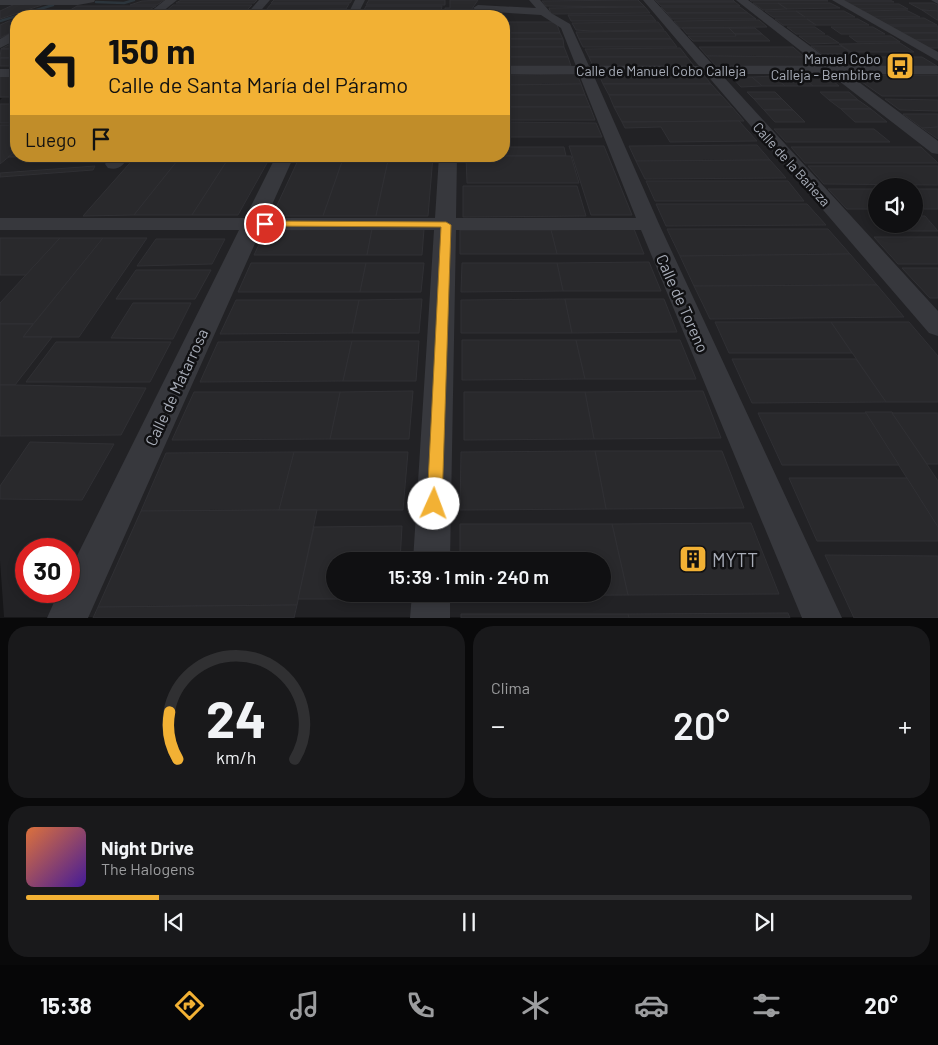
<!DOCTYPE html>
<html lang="es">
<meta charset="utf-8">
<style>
body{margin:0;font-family:Barlow,sans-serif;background:#19191b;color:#f1f3f6;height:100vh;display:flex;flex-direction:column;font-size:19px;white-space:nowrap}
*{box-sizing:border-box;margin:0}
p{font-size:16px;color:#9c9d9f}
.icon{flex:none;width:28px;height:28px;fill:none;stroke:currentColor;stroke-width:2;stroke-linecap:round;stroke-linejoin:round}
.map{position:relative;height:618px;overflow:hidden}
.drawer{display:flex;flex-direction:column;gap:8px;padding:8px;background:#09090a;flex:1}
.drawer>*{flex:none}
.hud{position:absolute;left:10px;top:10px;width:500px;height:152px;border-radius:20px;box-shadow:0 2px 8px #0003,0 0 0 1px #303032;background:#f2b134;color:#111;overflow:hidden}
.controls{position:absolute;left:868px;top:178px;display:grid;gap:10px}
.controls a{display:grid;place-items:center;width:55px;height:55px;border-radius:50%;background:#101012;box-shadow:0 2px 8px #0003,0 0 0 1px #303032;font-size:25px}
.speed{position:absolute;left:15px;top:538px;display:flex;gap:10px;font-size:25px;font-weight:700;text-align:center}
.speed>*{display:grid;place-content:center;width:65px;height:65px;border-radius:50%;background:#101012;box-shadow:0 2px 8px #0003,0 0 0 1px #303032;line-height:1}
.speed .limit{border:8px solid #d22;background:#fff;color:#111}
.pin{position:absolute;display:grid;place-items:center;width:42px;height:42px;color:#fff;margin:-21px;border:2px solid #fff;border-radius:50%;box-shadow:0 1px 5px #0007}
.me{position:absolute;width:55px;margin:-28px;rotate:2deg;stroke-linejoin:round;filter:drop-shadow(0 0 4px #0008)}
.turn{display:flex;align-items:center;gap:18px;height:105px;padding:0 15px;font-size:22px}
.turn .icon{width:65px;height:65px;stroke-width:2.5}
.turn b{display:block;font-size:35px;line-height:42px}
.then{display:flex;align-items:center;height:48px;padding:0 15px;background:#0003;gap:10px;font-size:19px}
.big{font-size:38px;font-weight:600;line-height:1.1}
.drawer .card{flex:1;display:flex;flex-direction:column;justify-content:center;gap:8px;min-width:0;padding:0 18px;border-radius:20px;background:#19191b}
.drawer .dial{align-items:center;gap:0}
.dial svg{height:130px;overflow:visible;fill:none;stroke:#303032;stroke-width:7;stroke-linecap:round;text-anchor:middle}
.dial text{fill:#f1f3f6;stroke:none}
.song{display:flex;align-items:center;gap:15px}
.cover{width:60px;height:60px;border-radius:8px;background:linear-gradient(135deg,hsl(20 70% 55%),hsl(260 70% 35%))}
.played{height:5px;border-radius:2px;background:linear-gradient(90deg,#f2b134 15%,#303032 15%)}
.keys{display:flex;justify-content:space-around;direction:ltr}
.heat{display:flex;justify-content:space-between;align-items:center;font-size:28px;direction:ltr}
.drawer .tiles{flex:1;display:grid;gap:8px;grid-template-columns:1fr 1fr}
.card:last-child{grid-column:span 2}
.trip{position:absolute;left:326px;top:552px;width:285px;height:50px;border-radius:25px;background:#101012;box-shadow:0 2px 8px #0003,0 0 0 1px #303032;font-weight:600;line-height:50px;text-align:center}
.menu{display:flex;height:80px;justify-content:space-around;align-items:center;background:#060607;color:#9c9d9f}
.menu .icon{width:35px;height:35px}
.menu .selected{color:#f2b134}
.menu b{font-size:22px;color:#f1f3f6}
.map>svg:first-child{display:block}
.built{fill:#222225;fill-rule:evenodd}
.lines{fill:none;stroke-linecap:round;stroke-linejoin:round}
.stream{stroke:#2c353c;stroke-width:2.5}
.building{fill:#29292c;stroke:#303034}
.minor{fill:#37383d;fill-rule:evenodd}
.route{fill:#f2b134;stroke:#9d7322}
.labels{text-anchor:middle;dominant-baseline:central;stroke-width:5;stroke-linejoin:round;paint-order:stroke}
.far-poi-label{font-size:14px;fill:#a8adb8;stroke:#111113;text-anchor:end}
.far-street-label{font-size:14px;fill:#a8adb8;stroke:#111113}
.street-label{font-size:16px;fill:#a8adb8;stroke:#111113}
.near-poi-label{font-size:19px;fill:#a8adb8;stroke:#111113;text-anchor:start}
</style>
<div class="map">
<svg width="938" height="618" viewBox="0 0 938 618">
<rect width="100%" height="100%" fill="#161618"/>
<path class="built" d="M 0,0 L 938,0 L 938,617 L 4,617 L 0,561 L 0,100 L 2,98 L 0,98 ZM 16,16 L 504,16 L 504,156 L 16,156 ZM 876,186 L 914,186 L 914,224 L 876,224 ZM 26,549 L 69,549 L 69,591 L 26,591 ZM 335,561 L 602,561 L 602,594 L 335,594 Z"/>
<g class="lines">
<g class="stream">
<polyline points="96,2 124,3 134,0"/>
<polyline points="0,21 53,5"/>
</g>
</g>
<g class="building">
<polygon points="164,0 157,5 130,5 142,1"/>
<polygon points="181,0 257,0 254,3 176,3"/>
<polygon points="274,0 352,0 350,3 271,3"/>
<polygon points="369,0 445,0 445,5 366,5"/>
<polygon points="450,0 478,0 467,16 441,16 442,14 445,14 445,8 450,8"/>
<polygon points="638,0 645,7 546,6 542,1"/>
<polygon points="655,0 733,0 735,2 657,2"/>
<polygon points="750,0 826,0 828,1 751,1"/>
<polygon points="842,0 890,0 894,2 846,2"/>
<polygon points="657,2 735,2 740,6 661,6"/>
<polygon points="753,3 778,3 787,9 763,10"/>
<polygon points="778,3 830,3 840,8 787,9"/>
<polygon points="909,3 933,3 938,5 938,11 922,10"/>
<polygon points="15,4 45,4 0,19 0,11"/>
<polygon points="271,4 349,4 346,9 266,10"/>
<polygon points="849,4 899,4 908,9 859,9"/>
<polygon points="173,5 252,5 246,11 165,12"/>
<polygon points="77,6 156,6 146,12 65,13"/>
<polygon points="366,6 442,6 441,12 363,12"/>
<polygon points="645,7 650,13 551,14 549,8"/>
<polygon points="661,7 740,7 748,13 667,13"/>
<polygon points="345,10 342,16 260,16 265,11"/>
<polygon points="906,10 920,17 874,17 863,11"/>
<polygon points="922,10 938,11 938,20 937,20"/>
<polygon points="246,11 242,16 158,16 165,12"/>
<polygon points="765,11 796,11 805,17 773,17"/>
<polygon points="796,11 844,11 855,17 805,17"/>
<polygon points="146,12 140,16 58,16 65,13"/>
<polygon points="363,12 438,12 437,16 361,16"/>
<polygon points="667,13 748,13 756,19 672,19"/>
<polygon points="568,15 651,15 656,21 571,21"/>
<polygon points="924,18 937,25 888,25 876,19"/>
<polygon points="775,19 807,19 816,25 783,25"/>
<polygon points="807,19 858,19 869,25 816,25"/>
<polygon points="759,20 767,27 680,28 674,21"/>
<polygon points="9,21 16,20 16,30 0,38 0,25"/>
<polygon points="504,22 556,22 560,33 504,33"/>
<polygon points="658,22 664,30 591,31 576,30 572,23"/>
<polygon points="890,26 938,26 938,33 901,33"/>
<polygon points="787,27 815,27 825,34 796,34"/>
<polygon points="831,27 873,27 885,34 841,34"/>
<polygon points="682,28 729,28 735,34 687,34"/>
<polygon points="729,28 755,28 762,34 735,34"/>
<polygon points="665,31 671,39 579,39 576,32"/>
<polygon points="504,33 560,33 563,39 504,39"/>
<polygon points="901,33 938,33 938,40 915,40"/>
<polygon points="735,34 762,34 770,41 693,41 688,36 736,36"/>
<polygon points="799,36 828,36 839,43 810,44"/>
<polygon points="849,36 891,36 900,42 857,42"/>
<polygon points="504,39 563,39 564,47 504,47"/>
<polygon points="579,39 671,39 677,47 583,47"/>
<polygon points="915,40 938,40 938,48 929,48"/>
<polygon points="16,41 16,49 1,49"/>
<polygon points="900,43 914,52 851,52 839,44"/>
<polygon points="811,46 841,46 853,54 822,54"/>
<polygon points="504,47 564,47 568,57 504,57"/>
<polygon points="699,47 793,47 804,57 707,56"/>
<polygon points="680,48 687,57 589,57 585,49"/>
<polygon points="1,49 16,49 16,58 0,58"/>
<polygon points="707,56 804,57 815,66 716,66"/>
<polygon points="504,57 568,57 571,66 504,66"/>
<polygon points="589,57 687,57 694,66 593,66"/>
<polygon points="825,57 867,57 880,66 837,66"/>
<polygon points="867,57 922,57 937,66 880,66"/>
<rect x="0" y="58" width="16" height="8"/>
<polygon points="577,74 581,84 504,85 504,75"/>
<polygon points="703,74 711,84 603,84 599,75"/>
<rect x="0" y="75" width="16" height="22"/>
<polygon points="852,75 938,75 938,96 882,96"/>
<polygon points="774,76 785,86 762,86 752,77"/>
<polygon points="774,76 801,76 813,86 785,86"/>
<polygon points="801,76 827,76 839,86 813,86"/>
<polygon points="732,77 752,77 762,86 741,87"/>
<polygon points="581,84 585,95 504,95 504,85"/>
<polygon points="603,84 711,84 721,95 609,95"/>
<polygon points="747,92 775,92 782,99 754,99"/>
<polygon points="820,92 849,92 858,100 829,100"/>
<polygon points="504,95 585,95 590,107 504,107"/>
<polygon points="609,95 721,95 732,107 614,107"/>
<polygon points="754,99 782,99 793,110 764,110"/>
<polygon points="885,99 938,100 938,111 900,110"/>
<polygon points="829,100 858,100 871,109 841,109"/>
<rect x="0" y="104" width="16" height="19"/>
<polygon points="504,107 590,107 595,120 504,120"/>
<polygon points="614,107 732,107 744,121 622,122"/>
<polygon points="841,109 871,109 887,122 855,122"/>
<polygon points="764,110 793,110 805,122 775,122"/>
<polygon points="903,114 938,114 938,127 922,128"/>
<polygon points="739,121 757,141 670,142 661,127 625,128 622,122"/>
<polygon points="504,122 596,123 602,137 504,137"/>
<polygon points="0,125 16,125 16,151 0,164"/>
<polygon points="938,127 938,139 922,128"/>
<polygon points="774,129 874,129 890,142 786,142"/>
<polygon points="757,145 770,160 636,161 629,146"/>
<polygon points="569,146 604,146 632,215 591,215"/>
<polygon points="504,147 564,147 566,156 504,156"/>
<polygon points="791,147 921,147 938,163 805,163"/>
<polygon points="16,151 16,156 106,156 8,157"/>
<polygon points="136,156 181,156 134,215 83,216"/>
<polygon points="181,156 230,156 192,215 134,215"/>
<polygon points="230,156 271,156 238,215 192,215"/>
<polygon points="300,156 344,156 323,216 272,216"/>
<polygon points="344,156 389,156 376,216 323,216"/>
<polygon points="389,156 433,156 428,216 376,216"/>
<polygon points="466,156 571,156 579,183 467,183"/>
<polygon points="770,160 786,178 645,179 636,161"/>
<polygon points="95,166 93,170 0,177 0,173"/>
<polygon points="808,166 938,166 938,185 824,184"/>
<polygon points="646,181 788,181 804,201 655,201"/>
<polygon points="463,186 577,186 586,216 463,217"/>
<polygon points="828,189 876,189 876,209 847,209"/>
<rect x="914" y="189" width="24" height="20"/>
<polygon points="656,204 807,204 826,225 666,226"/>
<polygon points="914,216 925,216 938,231 887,231 880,224 914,224"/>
<polygon points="372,229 367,255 254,255 266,230"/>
<polygon points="372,229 424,229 422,255 367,255"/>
<polygon points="634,229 644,254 557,254 551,230"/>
<polygon points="667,229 828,229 850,254 680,256"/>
<polygon points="460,230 551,230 557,254 460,254"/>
<polygon points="874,237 938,237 938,264 898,264"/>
<polygon points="0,238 60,238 26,275 0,275"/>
<polygon points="60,238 103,238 33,324 0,324 0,303"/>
<polygon points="103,238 147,238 79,337 23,337"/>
<polygon points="156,239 225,239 212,264 137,266"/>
<polygon points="850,254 877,285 694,286 680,256"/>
<polygon points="649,262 661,291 563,291 557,263"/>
<polygon points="251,263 366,263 360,292 238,292"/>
<polygon points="366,263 424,263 421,292 360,292"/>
<polygon points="462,263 557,263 563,291 461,292"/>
<polygon points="902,268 938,268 938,298 930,298"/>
<polygon points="136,270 211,270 195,299 116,299"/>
<polygon points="877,285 904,317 710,319 694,286"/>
<polygon points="422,299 419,333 352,333 359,300"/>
<polygon points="565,299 572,333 461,333 461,300"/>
<polygon points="565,299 664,299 677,332 572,333"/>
<polygon points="236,300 359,300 352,333 220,334"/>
<polygon points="133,303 191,303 173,339 111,338"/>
<polygon points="715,322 831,322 852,353 729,353"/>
<polygon points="831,322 909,322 938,356 938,402 886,402"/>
<polygon points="0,324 33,324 23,337 52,337 15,385 0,385"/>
<polygon points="462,340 576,340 585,379 462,380"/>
<polygon points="576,340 680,340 696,379 585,379"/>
<polygon points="352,341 343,381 200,382 218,342"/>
<polygon points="352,341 419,341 416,381 343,381"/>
<polygon points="56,342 171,342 150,382 26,382"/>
<polygon points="732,359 856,359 886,402 752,403"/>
<polygon points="0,385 15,385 146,388 121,435 0,436"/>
<polygon points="413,391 409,439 330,439 340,392"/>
<polygon points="703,391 721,438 594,439 585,392"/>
<polygon points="194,392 340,392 330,439 172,440"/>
<polygon points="464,392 585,392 594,439 464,440"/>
<polygon points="865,412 892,412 938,481 938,527"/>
<polygon points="758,413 866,413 899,465 782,465"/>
<polygon points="892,413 938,413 938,464 927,464"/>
<polygon points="30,442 114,444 82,500 0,499 0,486"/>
<polygon points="595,451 722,451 744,508 606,509"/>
<polygon points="595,451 606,509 460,510 461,452"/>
<polygon points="294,452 279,510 141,511 166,453"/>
<polygon points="294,452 408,452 403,510 279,510"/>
<polygon points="789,478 907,478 938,527 938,541 817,541"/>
<polygon points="279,510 317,510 297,605 98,607 141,511"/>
<polygon points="751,523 779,594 628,595 612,524"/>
<polygon points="460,524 612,524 628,595 459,596 459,594 602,594 602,561 460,561"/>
<polygon points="402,526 400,561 335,561 335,594 397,594 397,599 298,599 314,527"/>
<polygon points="825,555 938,556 938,618 854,618"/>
<polygon points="297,605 294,618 93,618 98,607"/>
<polygon points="784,613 788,613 790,618 629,618 628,614"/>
<polygon points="461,614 628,614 629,618 461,618"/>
</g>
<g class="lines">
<g class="minor">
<polygon points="0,0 95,0 94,2 78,5 0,5"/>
<polygon points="165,0 177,0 157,16 145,16"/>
<polygon points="259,0 270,0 256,16 245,16"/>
<polygon points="355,0 365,0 357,16 347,16"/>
<polygon points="529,0 540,0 551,13 570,24 589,66 699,66 643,0 654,0 714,66 820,66 736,0 748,0 837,66 938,66 938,74 848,74 938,141 938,154 932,153 830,74 721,74 938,311 938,336 929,333 706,74 593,74 659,224 842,618 802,618 641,230 456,230 450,561 413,561 434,230 261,230 88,618 47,618 59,591 69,591 69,572 239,230 0,230 0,218 245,218 276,156 294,156 266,218 435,218 439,156 457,156 456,218 636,218 579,74 504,74 504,66 576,66 561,28 541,15 478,11 473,8 478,5 536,8"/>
<polygon points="832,0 844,0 938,52 938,61"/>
<polygon points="931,0 938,0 938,4"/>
<polygon points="12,32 16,32 16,40 0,48 0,39"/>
<rect x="0" y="69" width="16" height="8"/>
<path d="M 111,156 L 130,156 C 123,165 119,171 108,168 L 105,164 Z"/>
<polygon points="412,594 450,594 450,618 410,618"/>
</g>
</g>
<polygon class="route" points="265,221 446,222 451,225 442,504 440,509 434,511 429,509 427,504 441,227 262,226 262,222"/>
<defs>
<symbol id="bus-square" viewBox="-11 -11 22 22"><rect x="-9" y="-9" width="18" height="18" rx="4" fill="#f2b134" stroke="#111113"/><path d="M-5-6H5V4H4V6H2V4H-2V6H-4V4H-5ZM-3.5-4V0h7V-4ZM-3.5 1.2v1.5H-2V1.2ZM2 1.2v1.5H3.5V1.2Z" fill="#111"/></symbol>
<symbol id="building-square" viewBox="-11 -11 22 22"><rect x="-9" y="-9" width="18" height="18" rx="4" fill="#f2b134" stroke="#111113"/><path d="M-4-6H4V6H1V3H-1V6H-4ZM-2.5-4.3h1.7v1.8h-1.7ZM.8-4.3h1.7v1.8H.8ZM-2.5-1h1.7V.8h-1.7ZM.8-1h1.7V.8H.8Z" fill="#111"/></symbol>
</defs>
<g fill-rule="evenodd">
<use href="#bus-square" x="884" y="50" width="32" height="32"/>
<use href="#building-square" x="677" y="543" width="32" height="32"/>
</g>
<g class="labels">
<g class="far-poi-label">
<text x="881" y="58">Manuel Cobo<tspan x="881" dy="16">Calleja - Bembibre</tspan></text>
</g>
<g class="far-street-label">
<text x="661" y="70">Calle de Manuel Cobo Calleja</text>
<text transform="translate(792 164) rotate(48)">Calle de la Bañeza</text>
</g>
<g class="street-label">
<text transform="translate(683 303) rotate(66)">Calle de Toreno</text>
<text transform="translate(176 387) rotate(-65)">Calle de Matarrosa</text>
</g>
<g class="near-poi-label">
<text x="712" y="559">MYTT</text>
</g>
</g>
</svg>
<div class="controls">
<a><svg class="icon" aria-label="sound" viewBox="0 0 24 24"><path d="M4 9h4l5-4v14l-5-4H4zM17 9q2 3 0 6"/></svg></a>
</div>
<div class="speed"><div class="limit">30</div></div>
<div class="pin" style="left:265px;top:224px;background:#d93025"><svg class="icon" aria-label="arrive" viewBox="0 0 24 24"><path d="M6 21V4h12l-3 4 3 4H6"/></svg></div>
<svg class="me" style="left:434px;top:504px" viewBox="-20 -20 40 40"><circle r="19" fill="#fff"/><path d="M0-13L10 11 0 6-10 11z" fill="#f2b134"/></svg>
<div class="trip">15:39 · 1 min · 240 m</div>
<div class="hud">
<div class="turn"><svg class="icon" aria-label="left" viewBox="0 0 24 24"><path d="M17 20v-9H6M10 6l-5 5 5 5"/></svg><div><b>150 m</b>Calle de Santa María del Páramo</div></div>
<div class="then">Luego<svg class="icon" aria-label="arrive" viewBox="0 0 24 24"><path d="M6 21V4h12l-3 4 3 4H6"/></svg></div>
</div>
</div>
<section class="drawer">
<div class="tiles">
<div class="card dial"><svg viewBox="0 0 100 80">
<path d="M14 69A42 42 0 1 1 86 69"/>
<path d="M14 69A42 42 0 0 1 9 40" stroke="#f2b134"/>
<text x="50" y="56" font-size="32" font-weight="700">24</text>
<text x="50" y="72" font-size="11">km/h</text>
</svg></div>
<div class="card"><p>Clima</p>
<div class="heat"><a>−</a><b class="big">20°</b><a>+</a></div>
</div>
<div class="card">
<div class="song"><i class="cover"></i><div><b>Night Drive</b><p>The Halogens</p></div></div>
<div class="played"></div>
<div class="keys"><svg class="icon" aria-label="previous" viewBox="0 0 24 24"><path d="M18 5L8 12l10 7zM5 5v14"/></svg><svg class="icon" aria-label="pause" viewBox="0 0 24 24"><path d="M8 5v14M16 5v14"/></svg><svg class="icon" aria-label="next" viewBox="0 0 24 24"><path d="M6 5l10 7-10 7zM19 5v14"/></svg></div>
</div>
</div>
</section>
<nav class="menu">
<b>15:38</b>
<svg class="icon selected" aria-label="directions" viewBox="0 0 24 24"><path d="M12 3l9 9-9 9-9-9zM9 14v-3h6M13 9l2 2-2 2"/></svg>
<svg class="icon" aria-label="music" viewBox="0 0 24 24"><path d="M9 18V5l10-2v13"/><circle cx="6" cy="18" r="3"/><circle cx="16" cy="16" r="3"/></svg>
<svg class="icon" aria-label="phone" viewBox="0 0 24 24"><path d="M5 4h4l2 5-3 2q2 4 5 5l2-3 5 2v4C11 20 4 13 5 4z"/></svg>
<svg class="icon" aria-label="climate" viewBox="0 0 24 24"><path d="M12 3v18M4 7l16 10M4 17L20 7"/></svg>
<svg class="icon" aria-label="car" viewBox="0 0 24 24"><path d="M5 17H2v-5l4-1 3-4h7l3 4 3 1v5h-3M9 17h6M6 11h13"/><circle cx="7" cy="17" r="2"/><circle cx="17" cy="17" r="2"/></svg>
<svg class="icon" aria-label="filters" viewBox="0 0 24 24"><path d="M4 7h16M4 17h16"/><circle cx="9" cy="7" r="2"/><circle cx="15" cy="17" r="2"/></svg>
<b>20°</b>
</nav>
